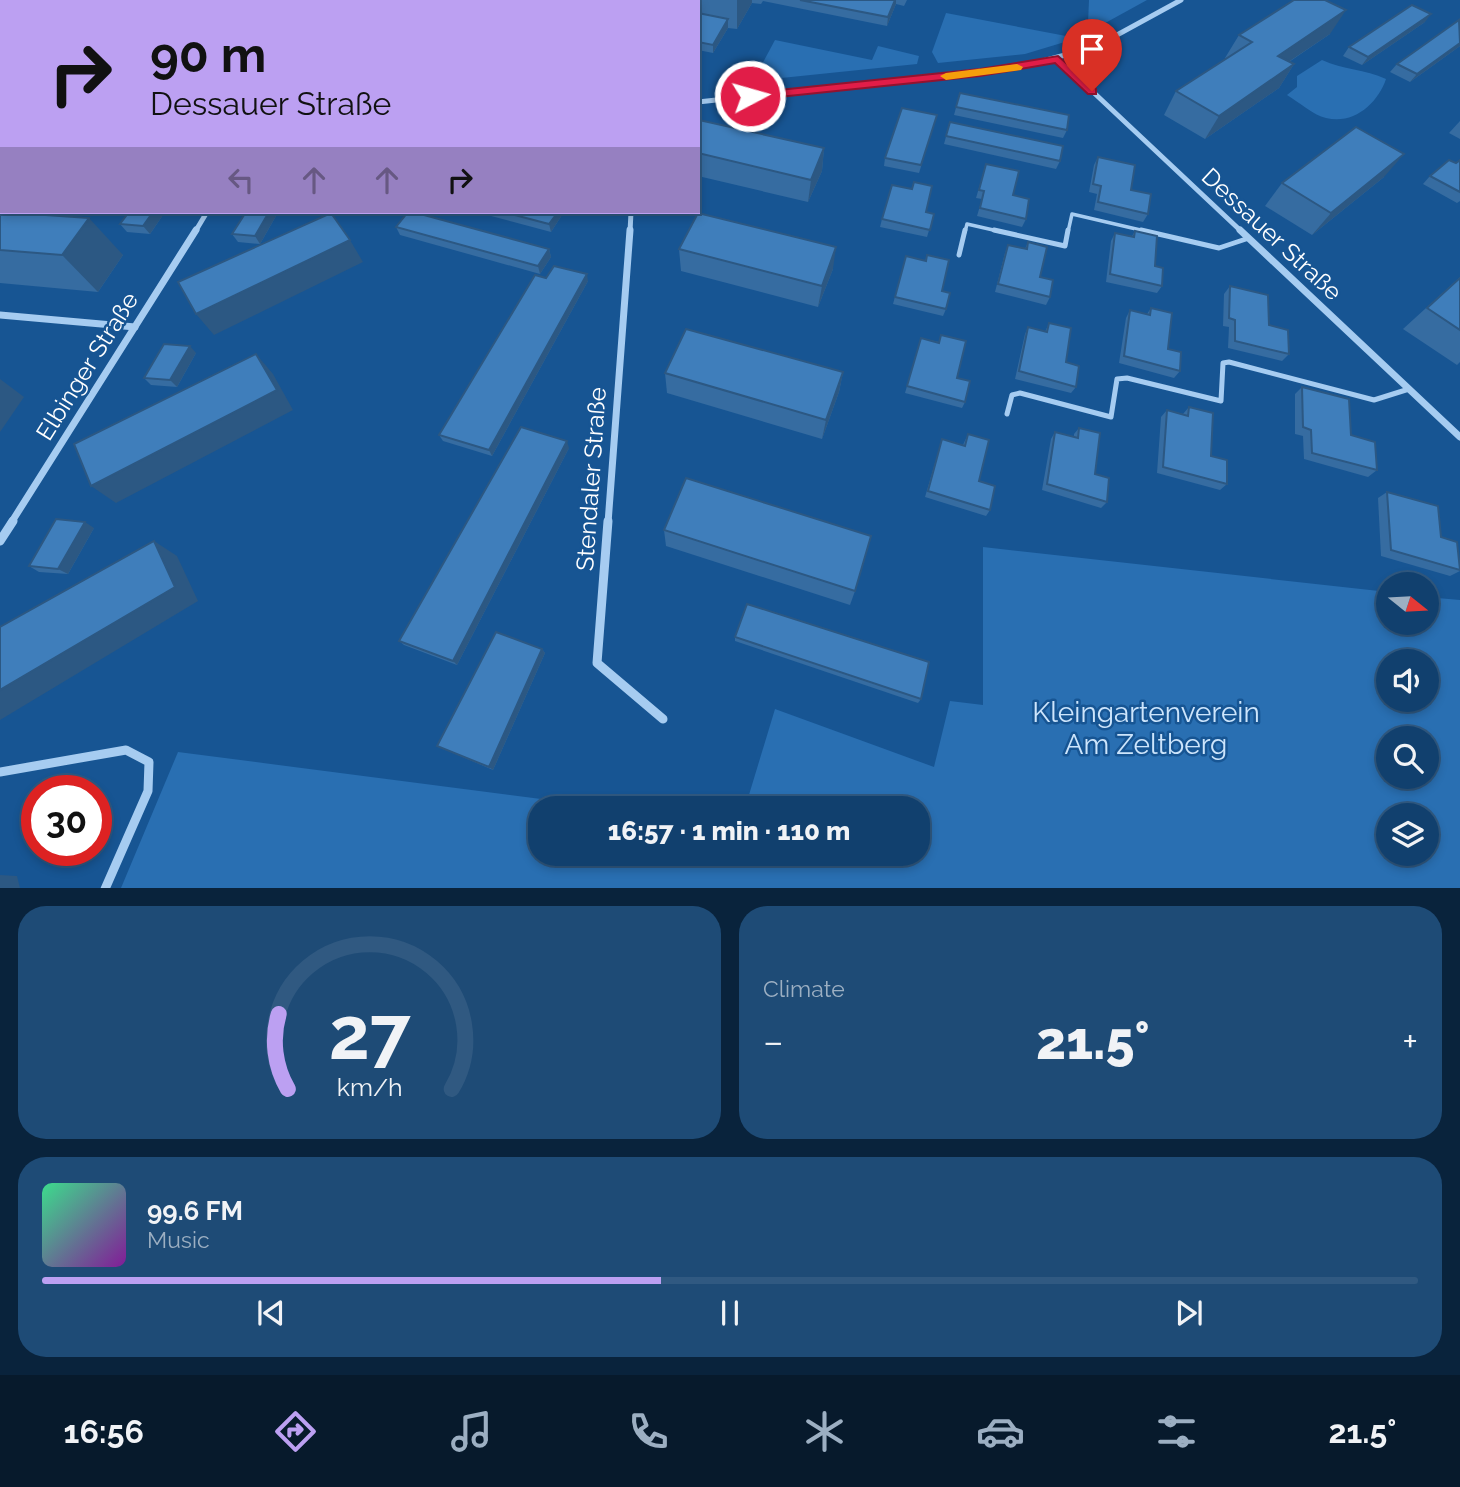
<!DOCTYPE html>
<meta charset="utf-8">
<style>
body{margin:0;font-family:Raleway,sans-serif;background:#1e4b76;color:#f1f3f6;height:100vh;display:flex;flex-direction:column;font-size:26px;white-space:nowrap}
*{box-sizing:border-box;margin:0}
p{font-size:23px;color:#9cafc2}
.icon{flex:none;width:38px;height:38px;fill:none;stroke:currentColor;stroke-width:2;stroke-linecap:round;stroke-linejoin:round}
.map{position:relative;height:888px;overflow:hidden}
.panel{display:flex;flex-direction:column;gap:18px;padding:18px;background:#09233c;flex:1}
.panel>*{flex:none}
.banner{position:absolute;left:0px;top:0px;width:700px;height:214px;box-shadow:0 4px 10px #0003,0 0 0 2px #305981;background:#bca0f2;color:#111;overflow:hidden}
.needle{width:46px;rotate:108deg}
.buttons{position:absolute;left:1376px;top:572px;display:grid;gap:14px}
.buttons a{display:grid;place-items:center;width:63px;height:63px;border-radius:50%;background:#11406e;box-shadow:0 4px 10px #0003,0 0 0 2px #305981;font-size:35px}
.speed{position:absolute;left:21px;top:775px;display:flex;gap:14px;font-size:35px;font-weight:700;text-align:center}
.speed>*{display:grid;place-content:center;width:91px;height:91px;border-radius:50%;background:#11406e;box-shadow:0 4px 10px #0003,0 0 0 2px #305981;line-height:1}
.speed .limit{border:10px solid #d22;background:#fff;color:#111}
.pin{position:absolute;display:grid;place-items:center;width:60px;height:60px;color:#fff;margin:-72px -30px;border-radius:50% 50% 50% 0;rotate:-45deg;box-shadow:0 0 7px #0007}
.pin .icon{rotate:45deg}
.me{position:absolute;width:77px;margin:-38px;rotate:84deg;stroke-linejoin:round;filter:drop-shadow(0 0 5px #0008)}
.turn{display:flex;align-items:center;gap:24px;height:147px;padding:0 35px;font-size:32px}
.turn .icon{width:91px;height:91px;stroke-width:2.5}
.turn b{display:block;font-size:49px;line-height:60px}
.lanes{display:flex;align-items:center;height:66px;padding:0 35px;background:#0003;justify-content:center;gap:35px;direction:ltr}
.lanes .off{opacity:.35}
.big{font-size:52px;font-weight:800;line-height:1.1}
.panel .widget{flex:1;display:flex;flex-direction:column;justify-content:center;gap:10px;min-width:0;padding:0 24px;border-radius:28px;background:#1e4b76}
.panel .dial{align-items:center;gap:0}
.dial svg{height:182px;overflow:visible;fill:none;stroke:#305981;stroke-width:7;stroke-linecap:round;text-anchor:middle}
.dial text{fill:#f1f3f6;stroke:none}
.song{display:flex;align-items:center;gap:21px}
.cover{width:84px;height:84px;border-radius:10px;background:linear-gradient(135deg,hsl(150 70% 55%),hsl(290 70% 35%))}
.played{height:7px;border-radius:4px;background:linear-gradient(90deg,#bca0f2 45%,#305981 45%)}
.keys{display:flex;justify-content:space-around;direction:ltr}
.heat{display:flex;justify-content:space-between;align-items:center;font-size:38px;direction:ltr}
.panel .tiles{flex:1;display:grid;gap:18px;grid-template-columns:1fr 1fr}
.widget:last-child{grid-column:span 2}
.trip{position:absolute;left:528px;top:796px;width:402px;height:70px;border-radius:28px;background:#11406e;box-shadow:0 4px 10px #0003,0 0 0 2px #305981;font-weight:800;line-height:70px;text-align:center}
.dock{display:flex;height:112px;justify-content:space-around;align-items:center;background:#071a2c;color:#9cafc2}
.dock .icon{width:49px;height:49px}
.dock .active{color:#bca0f2}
.dock b{font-size:32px;color:#f1f3f6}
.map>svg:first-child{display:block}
.green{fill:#296fb2;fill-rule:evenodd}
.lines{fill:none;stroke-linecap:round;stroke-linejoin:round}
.service-far1{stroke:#a6ccf1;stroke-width:3.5}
.service{stroke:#a6ccf1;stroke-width:5}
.minor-far2{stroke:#a6ccf1;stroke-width:5}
.minor-far1{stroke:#a6ccf1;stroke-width:7}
.minor{stroke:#a6ccf1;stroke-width:9}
.wall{fill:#366ca1}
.shaded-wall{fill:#2c5883}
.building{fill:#3f7ebb;stroke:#2c5883;stroke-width:2}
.route{fill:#e11d48;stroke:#92132f;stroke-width:2}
.slow{fill:#f59e0b}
.labels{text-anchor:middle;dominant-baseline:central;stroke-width:5;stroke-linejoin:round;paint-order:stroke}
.street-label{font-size:24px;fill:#fff;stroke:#175593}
.near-park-label{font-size:28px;fill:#cde5fc;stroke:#175593}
</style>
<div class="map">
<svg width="1460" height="889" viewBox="0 0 1460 889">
<rect width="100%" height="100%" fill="#175593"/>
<g class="green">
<polygon points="1089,0 1147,0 1098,27 1088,23"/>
<polygon points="946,13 1066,36 1078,38 1025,54 938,63 932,52"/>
<polygon points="775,40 872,60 878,46 919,56 917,64 761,80 760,68"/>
<path d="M 1322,60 C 1343,70 1365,69 1386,79 C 1378,103 1354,125 1326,118 C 1313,115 1299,102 1287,95 L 1297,87 L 1297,76 Z"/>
<path d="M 983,547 L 1388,592 L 1388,623 L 1426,623 L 1426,597 L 1460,600 L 1460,888 L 121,888 L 178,752 L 611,808 L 541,808 L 541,854 L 919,854 L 919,808 L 745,808 L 775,709 L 934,767 L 950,701 L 983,705 ZM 1388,662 L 1426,662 L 1426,700 L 1388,700 ZM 1388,738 L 1426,738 L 1426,777 L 1388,777 ZM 1388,816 L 1426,816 L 1426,854 L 1388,854 Z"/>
</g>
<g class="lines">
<g class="service-far1">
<polyline points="965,232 967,224 1002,232"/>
<polyline points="1068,232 1072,214 1149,232"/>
</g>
<g class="service">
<polyline points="994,230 1065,246 1068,230"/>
<polyline points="1141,230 1219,248 1249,238"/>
<polyline points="959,255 965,230"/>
<polyline points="1007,414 1012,395 1020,393 1111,417 1117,379 1127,378 1221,401 1223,363 1229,362 1374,400 1409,389"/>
</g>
<g class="minor-far2">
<polyline points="215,2 217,0"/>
<polyline points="1058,59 1242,232"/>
<polyline points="698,102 1024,66 1095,47 1181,0"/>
<polyline points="195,232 207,212"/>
<polyline points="630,232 631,212"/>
</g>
<g class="minor-far1">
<polyline points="1240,230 1460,437"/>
<polyline points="0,315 135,327"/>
<polyline points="11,523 196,230"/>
<polyline points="608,523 630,230"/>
</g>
<g class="minor">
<polyline points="608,521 597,663 663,719"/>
<polyline points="0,541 13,521"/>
<polyline points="0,772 126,750 149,762 148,791 105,889"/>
</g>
</g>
<g class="wall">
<polygon points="0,0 161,0 162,2 2,2 2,20 0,20"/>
<polygon points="500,0 598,0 598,2 498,2"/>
<polygon points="687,0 907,0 904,6 896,4 887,26 763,1 761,4 752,3 737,29 728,28 713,53 698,50 698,2 687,2"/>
<polygon points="1460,20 1460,46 1410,82 1390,72 1397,64"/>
<polygon points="1425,22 1362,65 1343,56 1349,47"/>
<polygon points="1330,34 1289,62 1294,64 1279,88 1205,139 1164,115 1176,91 1226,59 1225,58 1239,35"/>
<polygon points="0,85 2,86 2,151 0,150"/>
<polygon points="960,93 1067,130 1063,138 954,115"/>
<polygon points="937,115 919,173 884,166 885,158"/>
<polygon points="698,121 824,148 822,171 808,202 698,176"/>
<polygon points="1460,121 1460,139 1449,133"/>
<polygon points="950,122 1060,161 1056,169 944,144"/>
<polygon points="1098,157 1131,190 1148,214 1143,222 1094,210 1097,194 1089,192 1094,165"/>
<polygon points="1460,160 1460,201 1457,203 1423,184 1430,176 1456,163"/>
<polygon points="986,164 1013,195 1026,219 1022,227 977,216 982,199 976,198"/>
<polygon points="1384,177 1312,235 1265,206 1282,183"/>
<polygon points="912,189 926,212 934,214 927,237 880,227 882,219"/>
<polygon points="0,211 123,255 98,292 0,283"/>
<polygon points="165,212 150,234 127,232 120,224"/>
<polygon points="476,212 562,212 562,215 551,232"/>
<polygon points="276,216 260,244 238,242 232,234"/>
<polygon points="396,227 549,249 551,257 540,274 400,235"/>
<polygon points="1135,231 1162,286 1157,293 1106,282 1111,241 1115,233 1132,236"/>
<polygon points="1028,242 1040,277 1050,297 1046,305 995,292 1005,253 1008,245 1025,249"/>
<polygon points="679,249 833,269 818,307 681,271"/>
<polygon points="927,255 942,291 946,309 943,316 893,304 906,256 925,261"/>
<polygon points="1460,277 1460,362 1457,365 1403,329"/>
<polygon points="546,278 588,281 492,456 443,441 439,435"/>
<polygon points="1230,286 1269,325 1289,354 1282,361 1228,348 1229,327 1223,326 1224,294"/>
<polygon points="1151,308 1168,349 1180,371 1174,378 1119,363 1126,318 1130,310 1147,314"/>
<polygon points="1049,323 1076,387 1071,393 1015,379 1025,334 1028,327 1045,332"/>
<polygon points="941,335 965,402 962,408 905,393 921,338 939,342"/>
<polygon points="196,353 177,387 151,385 144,378"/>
<polygon points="843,372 839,392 822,439 667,393 665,373"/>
<polygon points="1302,387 1351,435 1377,470 1368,477 1304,459 1303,436 1295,434 1295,394"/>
<polygon points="1189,407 1211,456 1227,484 1220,490 1157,473 1161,417 1167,410 1183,414"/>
<polygon points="1079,428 1095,474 1107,502 1101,508 1042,490 1051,439 1055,432 1074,437 1074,434"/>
<polygon points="968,434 979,481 990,510 986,516 925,497 940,446 942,439 963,445"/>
<polygon points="569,448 457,665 404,645 399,641"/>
<polygon points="1387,492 1441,537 1460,571 1450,576 1381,556 1378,498"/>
<polygon points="94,528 68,574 39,572 29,566"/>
<polygon points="664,530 855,591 850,605 666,546"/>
<polygon points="735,637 921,699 918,703 735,641"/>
<polygon points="542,649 545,653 493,770 437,746"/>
</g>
<g class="shaded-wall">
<polygon points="143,0 161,0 162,2 141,2"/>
<polygon points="555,0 569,0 569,2 554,2"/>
<rect x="581" y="0" width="17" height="2"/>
<polygon points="737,0 752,0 752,3 737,29"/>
<polygon points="895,0 896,0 896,4 887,26 888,17"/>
<polygon points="1346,10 1330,34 1263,79 1278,56"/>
<polygon points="1431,14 1425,22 1362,65 1368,57"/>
<polygon points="728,19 728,28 713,53 713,45"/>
<polygon points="1460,43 1460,46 1410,82 1417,74"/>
<polygon points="1294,64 1279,88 1205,139 1219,116"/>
<polygon points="2,90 2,140 0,139 0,92"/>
<polygon points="824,148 822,171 808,202 811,180"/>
<polygon points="1404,154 1384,177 1312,235 1331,213"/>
<polygon points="153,212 165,212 150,234 143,226"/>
<polygon points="269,212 273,212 276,216 260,244 255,236"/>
<polygon points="558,212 562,212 562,215 551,232 549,224"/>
<polygon points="89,218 123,255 98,292 62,255"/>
<polygon points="350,240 363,262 214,335 196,314"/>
<polygon points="836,247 833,269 818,307 822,286"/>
<polygon points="549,249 551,257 540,274 538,266"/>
<polygon points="587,274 588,281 492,456 489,450"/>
<polygon points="190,346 196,353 177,387 170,380"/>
<polygon points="256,354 273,374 293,410 116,503 91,486"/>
<polygon points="843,372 839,392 822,439 826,420"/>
<polygon points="0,379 24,397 0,432"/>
<polygon points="567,441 569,448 457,665 453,661"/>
<polygon points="85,522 94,528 68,574 58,569"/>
<polygon points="154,541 177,556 198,601 0,720 0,690"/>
<polygon points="542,649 545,653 493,770 489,767"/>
<polygon points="0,875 17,876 20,888 0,888"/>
</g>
<g class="building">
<polygon points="43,0 143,0 141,2 57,2"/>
<polygon points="276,0 350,0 348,2 274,2"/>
<polygon points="500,0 555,0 554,2 498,2"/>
<polygon points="605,0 675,0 685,2 603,2"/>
<polygon points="800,0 895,0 888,17"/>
<polygon points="1294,0 1325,0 1346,10 1278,56 1294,64 1219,116 1176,91 1252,42 1239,35"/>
<polygon points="1412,5 1431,14 1368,57 1349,47"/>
<polygon points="698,13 728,19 713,45 698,42"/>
<polygon points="1459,20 1460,43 1417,74 1397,64"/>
<polygon points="960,93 1069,115 1067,130 956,107"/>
<polygon points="902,108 937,115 921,165 885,158"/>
<polygon points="699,120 824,148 811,180 698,153"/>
<polygon points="950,122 1063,146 1060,161 946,136"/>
<polygon points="1356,127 1404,154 1331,213 1282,183"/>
<polygon points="1098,157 1135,165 1131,190 1151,194 1148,214 1098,202 1101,186 1093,184"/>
<polygon points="1449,160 1456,163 1460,160 1460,192 1430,176"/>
<polygon points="986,164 1019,171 1013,195 1029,199 1026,219 980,208 984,191 979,190"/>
<polygon points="914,182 932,186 926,212 934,214 930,230 882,219 892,185 912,189"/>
<polygon points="0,211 2,212 89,218 62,255 0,250"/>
<polygon points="129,212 153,212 143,226 120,224"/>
<polygon points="246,212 269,212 255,236 232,234"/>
<polygon points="408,212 413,212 549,249 538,266 396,227"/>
<polygon points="503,212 558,212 549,224"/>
<polygon points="331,213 350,240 196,314 178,282"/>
<polygon points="698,213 836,247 822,286 679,249"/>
<polygon points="1135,231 1157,236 1155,266 1163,268 1162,286 1110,274 1115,233 1134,237"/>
<polygon points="1028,242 1047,247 1040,277 1053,280 1050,297 998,284 1008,245 1027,249"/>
<polygon points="927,255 949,260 942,291 950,293 946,309 895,297 906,256 926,261"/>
<polygon points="554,266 587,274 489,450 439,435 535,275 546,278"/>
<polygon points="1460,278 1460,330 1427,308"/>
<polygon points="1230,286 1268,295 1269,325 1288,330 1289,354 1235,341 1235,320 1229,318"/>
<polygon points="1151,308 1172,313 1168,349 1181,352 1180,371 1124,356 1130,310 1150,315"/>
<polygon points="1049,323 1071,328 1066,362 1079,366 1076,387 1019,371 1028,327 1047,332"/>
<polygon points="686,329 843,372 826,420 665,373"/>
<polygon points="941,335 966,341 957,378 970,381 965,402 907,386 921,338 939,343"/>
<polygon points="164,344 190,346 170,380 144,378"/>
<polygon points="256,354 277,390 91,486 74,444"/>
<polygon points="1302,387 1349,399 1351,435 1375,442 1377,470 1312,453 1311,430 1303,427"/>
<polygon points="1189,407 1213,413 1211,456 1227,460 1227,484 1163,467 1167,410 1188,416"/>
<polygon points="521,427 567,441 453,661 399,641"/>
<polygon points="1079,428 1100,433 1095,474 1109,478 1107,502 1047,484 1055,432 1078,438"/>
<polygon points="968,434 989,440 979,481 995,486 990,510 928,491 942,439 965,446"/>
<polygon points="686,478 871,536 855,591 664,530"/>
<polygon points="1387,492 1438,506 1441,537 1457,542 1460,570 1391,550"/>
<polygon points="56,519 85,522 58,569 29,566"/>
<polygon points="154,541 175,587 0,690 0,627"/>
<polygon points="747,604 929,662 921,699 735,637"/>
<polygon points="496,632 542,649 489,767 437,746"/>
</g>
<polygon class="route" points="1058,56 1096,89 1096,94 1088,94 1055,63 980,76 750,100 744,96 750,93 980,69"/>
<polygon class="slow" points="1017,64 1023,67 1021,70 946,80 940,76 946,73"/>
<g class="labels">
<g class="street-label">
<text transform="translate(1272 234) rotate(43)">Dessauer Straße</text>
<text transform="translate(87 366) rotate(-58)">Elbinger Straße</text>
<text transform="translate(591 479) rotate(-86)">Stendaler Straße</text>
</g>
<g class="near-park-label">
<text x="1146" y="712">Kleingartenverein<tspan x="1146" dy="32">Am Zeltberg</tspan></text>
</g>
</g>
</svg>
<div class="buttons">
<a><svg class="needle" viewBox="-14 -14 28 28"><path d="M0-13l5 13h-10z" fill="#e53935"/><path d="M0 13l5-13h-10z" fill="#9cafc2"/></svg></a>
<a><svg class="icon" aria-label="sound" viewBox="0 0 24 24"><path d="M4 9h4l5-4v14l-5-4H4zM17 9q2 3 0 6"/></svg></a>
<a><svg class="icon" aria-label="search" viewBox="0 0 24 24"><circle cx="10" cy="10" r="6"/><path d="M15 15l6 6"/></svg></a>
<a><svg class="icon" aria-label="layers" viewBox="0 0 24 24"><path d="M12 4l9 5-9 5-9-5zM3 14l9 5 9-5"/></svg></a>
</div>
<div class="speed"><div class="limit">30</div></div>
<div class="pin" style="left:1092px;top:91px;background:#d93025"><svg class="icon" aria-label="arrive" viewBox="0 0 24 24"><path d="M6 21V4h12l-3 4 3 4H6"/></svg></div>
<svg class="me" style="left:750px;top:96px" viewBox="-20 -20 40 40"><circle r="17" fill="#e11d48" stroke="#fff" stroke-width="3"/><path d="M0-11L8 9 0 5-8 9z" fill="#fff"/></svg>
<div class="trip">16:57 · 1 min · 110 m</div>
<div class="banner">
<div class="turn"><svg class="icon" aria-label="right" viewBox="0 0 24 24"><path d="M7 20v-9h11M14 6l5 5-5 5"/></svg><div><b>90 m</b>Dessauer Straße</div></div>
<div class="lanes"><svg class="icon off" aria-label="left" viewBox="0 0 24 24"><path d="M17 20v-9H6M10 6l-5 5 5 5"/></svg><svg class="icon off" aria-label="ahead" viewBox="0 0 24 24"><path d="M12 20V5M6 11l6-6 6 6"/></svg><svg class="icon off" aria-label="ahead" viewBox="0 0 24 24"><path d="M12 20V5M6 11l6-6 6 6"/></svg><svg class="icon" aria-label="right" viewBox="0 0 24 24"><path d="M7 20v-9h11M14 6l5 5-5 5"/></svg></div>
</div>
</div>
<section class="panel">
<div class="tiles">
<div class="widget dial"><svg viewBox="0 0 100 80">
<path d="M14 69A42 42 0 1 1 86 69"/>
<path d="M14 69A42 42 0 0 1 10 36" stroke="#bca0f2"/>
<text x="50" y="56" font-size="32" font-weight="700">27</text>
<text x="50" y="72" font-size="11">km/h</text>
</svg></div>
<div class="widget"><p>Climate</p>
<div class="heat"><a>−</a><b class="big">21.5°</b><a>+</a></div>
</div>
<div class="widget">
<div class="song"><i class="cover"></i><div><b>99.6 FM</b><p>Music</p></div></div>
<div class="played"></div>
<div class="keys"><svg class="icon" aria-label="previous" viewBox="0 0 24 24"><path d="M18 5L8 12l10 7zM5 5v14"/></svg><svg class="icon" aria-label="pause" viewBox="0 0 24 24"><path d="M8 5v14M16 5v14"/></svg><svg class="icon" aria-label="next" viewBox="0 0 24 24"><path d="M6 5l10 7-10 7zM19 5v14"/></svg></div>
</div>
</div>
</section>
<nav class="dock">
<b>16:56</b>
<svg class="icon active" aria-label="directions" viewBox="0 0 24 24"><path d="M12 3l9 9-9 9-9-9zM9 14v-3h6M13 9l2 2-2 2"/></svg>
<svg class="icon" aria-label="music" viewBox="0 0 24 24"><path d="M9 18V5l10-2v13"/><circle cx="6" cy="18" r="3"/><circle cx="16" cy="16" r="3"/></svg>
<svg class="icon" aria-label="phone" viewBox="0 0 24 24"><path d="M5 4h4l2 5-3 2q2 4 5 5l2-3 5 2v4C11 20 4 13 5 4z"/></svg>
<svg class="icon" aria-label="climate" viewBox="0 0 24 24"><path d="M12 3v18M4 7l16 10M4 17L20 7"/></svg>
<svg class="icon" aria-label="car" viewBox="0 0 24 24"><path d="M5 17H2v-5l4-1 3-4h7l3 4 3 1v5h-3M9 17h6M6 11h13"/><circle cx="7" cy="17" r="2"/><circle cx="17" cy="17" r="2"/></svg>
<svg class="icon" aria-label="filters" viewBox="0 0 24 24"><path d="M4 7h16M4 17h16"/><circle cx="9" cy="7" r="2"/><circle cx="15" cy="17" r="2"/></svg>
<b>21.5°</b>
</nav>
